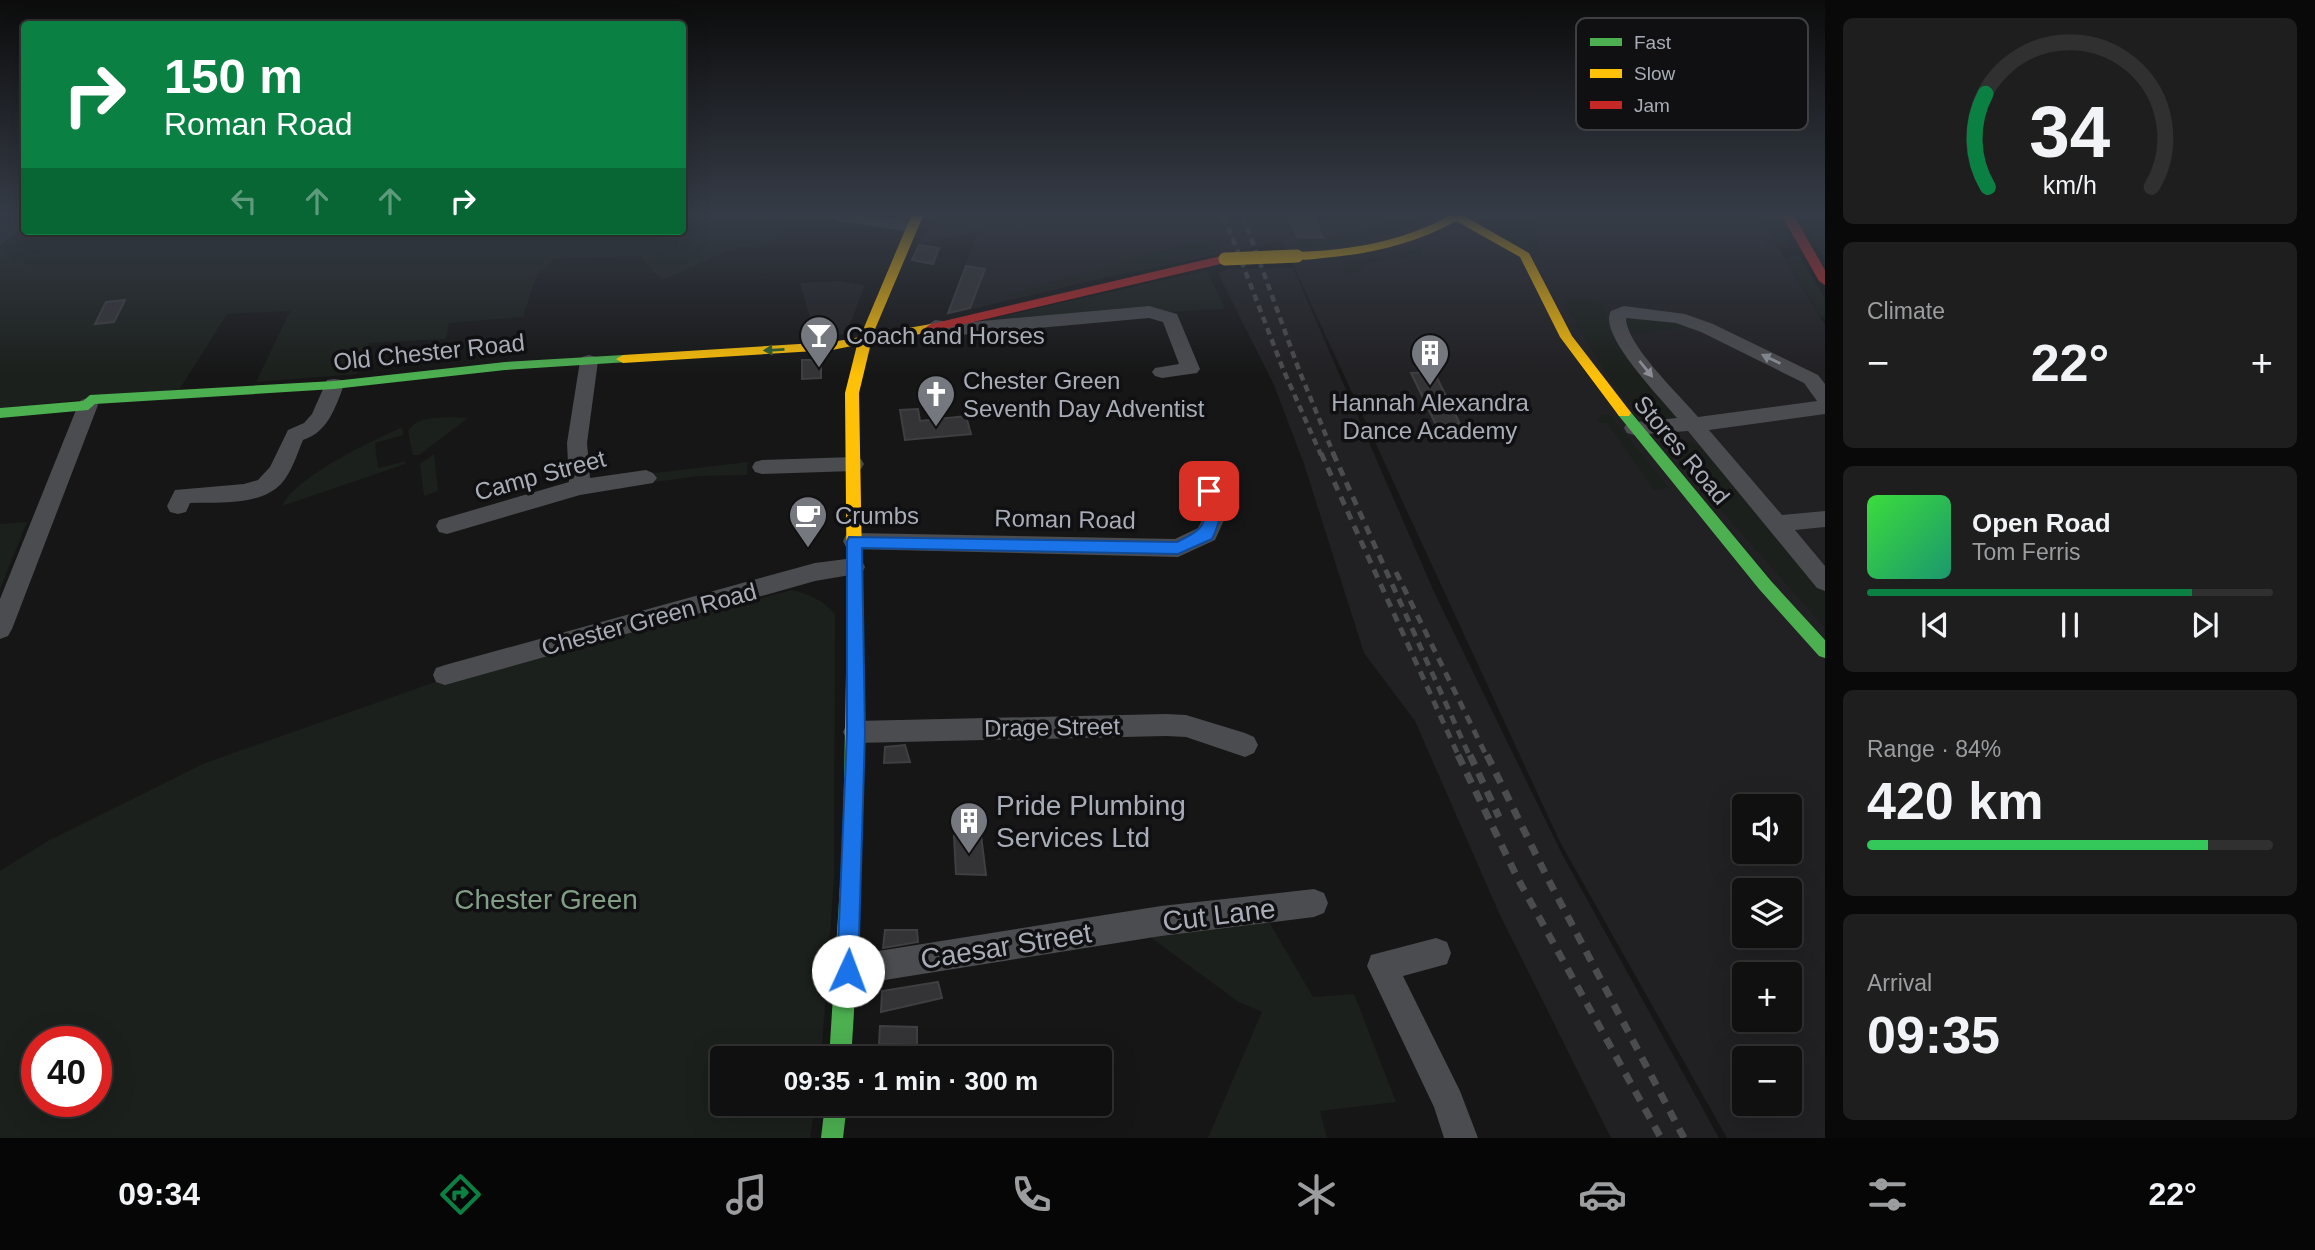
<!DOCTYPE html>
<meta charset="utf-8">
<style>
body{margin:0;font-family:Arial,sans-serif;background:#1e1e1e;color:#f1f3f6;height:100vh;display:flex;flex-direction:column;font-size:26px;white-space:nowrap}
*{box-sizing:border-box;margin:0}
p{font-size:23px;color:#9c9d9f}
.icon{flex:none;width:38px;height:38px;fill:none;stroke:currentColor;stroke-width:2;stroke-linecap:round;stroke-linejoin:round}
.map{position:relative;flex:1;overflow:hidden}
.side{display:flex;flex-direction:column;gap:18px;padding:18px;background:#090909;width:490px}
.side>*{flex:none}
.guide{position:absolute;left:21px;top:21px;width:665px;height:214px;border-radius:7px;box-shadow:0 7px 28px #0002,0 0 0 2px #303030;background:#0b8043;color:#fff;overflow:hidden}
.fabs{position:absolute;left:1732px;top:794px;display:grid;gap:14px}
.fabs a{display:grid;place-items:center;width:70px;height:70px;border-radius:7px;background:#101010;box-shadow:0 7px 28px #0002,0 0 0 2px #303030;font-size:35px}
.speed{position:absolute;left:21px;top:1026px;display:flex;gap:14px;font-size:35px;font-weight:700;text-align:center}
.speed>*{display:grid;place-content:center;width:91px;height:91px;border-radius:50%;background:#101010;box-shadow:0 7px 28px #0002,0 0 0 2px #303030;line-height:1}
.speed .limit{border:10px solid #d22;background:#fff;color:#111}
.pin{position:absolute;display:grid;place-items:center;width:60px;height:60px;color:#fff;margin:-30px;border-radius:14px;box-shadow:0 4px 10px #0006}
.me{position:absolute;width:77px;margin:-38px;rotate:2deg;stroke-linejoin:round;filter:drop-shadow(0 0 5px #0008)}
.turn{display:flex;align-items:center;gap:24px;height:147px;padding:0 28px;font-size:32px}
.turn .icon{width:91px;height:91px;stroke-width:2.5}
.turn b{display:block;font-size:49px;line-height:60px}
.lanes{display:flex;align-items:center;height:66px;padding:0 28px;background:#0003;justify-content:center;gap:35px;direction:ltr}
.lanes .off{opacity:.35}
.big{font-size:52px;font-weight:700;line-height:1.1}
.side .tile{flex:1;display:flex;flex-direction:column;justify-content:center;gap:10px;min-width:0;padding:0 24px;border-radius:10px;background:#1e1e1e}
.side .dial{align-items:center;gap:0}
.dial svg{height:182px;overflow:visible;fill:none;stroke:#303030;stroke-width:7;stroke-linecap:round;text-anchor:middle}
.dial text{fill:#f1f3f6;stroke:none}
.song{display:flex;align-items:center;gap:21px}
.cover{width:84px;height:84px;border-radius:10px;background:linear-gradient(135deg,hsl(120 70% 55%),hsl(160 70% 35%))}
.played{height:7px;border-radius:4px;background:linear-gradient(90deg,#0b8043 80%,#303030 80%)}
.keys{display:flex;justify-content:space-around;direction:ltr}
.heat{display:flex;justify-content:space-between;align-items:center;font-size:38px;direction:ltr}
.charge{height:10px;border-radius:5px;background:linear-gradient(90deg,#34c759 84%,#303030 0)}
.trip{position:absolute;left:710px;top:1046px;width:402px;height:70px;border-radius:7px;background:#101010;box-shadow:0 7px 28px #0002,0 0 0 2px #303030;font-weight:700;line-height:70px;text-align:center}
.dock{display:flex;height:112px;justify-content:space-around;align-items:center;background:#060606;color:#9c9d9f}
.dock .icon{width:49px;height:49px}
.dock .active{color:#0b8043}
.dock b{font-size:32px;color:#f1f3f6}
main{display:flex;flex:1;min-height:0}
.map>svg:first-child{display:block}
.built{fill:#212023;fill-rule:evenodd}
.green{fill:#1b201c;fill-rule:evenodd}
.water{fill:#2b3037}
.building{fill:#343436;stroke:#3f3f42;stroke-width:2}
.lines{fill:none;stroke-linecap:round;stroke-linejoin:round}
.street{fill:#4b4c4f;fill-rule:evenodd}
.fast{fill:#4caf50;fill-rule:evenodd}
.slow{fill:#ffc107;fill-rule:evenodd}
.jam{fill:#c62828;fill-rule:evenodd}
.rail-far2{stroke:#4b4c4d;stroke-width:4.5;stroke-dasharray:7 5;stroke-linecap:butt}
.rail-far1{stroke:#4b4c4d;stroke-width:5;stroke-dasharray:9 7;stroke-linecap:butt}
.rail{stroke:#4b4c4d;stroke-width:7;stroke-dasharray:11 9;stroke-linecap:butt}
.slow-bridge{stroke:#ffc107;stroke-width:13}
.oneway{fill:#2e6031}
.oneway2{fill:#8c8f97}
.route{fill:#1a73e8;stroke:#114b97;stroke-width:2}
.labels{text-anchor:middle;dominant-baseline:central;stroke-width:7;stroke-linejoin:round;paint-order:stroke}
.poi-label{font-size:24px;fill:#a8acb6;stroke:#101012;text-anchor:start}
.street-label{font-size:24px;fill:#a8acb6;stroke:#101012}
.near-poi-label{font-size:28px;fill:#a8acb6;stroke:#101012;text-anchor:start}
.near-park-label{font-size:28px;fill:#819f85;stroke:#101012}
.near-street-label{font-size:28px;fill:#a8acb6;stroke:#101012}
.key{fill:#101012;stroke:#3e3f43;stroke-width:2}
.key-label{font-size:19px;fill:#a8acb6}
</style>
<main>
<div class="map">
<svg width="1825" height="1138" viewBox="0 0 1825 1138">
<rect width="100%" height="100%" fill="#161616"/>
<g class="built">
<path d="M 933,216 L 1759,216 L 1825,325 L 1825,1138 L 1727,1138 L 1560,842 L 1282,241 L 1111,276 L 947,315 L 978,231 L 919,244 L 928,231 ZM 1745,807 L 1790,807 L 1790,852 L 1745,852 ZM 1745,891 L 1790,891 L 1790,936 L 1745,936 ZM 1745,975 L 1790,975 L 1790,1020 L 1745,1020 ZM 1745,1059 L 1790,1059 L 1790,1104 L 1745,1104 Z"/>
<polygon points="1293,268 1435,594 1563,856 1719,1138 1611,1138 1499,913 1415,721 1364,653 1304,464 1274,385 1218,273 1229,269"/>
<polygon points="840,281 865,285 846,334 816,338 800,283"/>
</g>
<g class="green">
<polygon points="683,216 789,216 785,235 756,248 740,246 662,280 639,256 554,259 537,274 523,317 449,323 446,339 369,343 357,374 256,382 290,311 227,314 179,390 0,408 0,245 24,227 24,231 682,231"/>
<path d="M 1409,216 L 1429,216 C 1389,239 1344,245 1299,249 L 1296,240 C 1336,239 1373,233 1409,216 Z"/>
<polygon points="1478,216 1532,216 1542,260 1480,223"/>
<polygon points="1759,216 1778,216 1789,239 1788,244 1767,247 1764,240 1773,239"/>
<polygon points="1801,216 1825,216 1825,260"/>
<polygon points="1211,240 1220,241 1225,245 1221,251 1005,299 1008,294 1191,242 1212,244"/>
<polygon points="1433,244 1453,245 1420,249 1423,255 1373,262 1348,276 1341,263 1393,256"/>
<polygon points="1799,255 1825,298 1825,319 1820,316 1785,258"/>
<polygon points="1207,270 1225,309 977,322"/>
<path d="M 1566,298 L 1593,301 L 1602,305 L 1614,336 L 1677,418 C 1664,421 1648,420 1636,410 C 1607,383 1584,334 1562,300 Z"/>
<polygon points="1631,317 1672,320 1692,326 1632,334 1626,326 1626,320"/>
<polygon points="1603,415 1610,415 1669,488 1654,490 1607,423 1600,423 1597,420"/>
<path d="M 449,417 L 468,418 L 419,455 L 413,455 L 408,431 C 418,417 433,418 449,417 Z"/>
<path d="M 402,427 L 403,435 L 375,443 L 378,468 L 406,461 L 405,464 L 282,506 C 299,474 369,443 402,427 Z"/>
<polygon points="1685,440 1707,449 1776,538 1825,592 1825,628 1678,461 1674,450 1676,442"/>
<polygon points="434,454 438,491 424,496 420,464"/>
<polygon points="748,462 747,475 699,476 655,482 654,473"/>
<polygon points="27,522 0,589 0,524"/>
<path d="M 792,590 C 809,594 824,601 835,614 L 834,878 L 821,1059 L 723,1059 L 723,1104 L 815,1104 L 810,1138 L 0,1138 L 0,871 L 48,841 L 205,763 L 444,679 L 550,655 ZM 37,1041 L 96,1041 L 96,1101 L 37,1101 Z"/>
<polygon points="1268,920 1313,997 1354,994 1396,1102 1320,1111 1327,1138 1208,1138 1262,1012 1237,1001 1149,936"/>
</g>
<polygon class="water" points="0,216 24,216 24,227 0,245"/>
<g class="building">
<polygon points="1289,216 1314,216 1323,238 1297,237"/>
<polygon points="919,245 939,248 933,264 912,260"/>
<polygon points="966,266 985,269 970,308 948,313"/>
<polygon points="125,300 114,322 95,324 106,302"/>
<polygon points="802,360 821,360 821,378 802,379"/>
<polygon points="1434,372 1460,424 1436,425 1411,373"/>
<polygon points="918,409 920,421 966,416 971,434 905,440 900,410"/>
<polygon points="905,745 910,762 884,763 885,747"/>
<polygon points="981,835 986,875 956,874 954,836"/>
<polygon points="885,930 917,930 918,942 883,948"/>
<polygon points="938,982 942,998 881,1012 882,991"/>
<polygon points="880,1026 917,1027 917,1045 879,1044"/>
</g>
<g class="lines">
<g class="street">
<path d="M 830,216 C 850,216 905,213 919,227 L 911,232 L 838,221 Z"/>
<polygon points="1149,306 1177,314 1200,369 1197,373 1162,378 1155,376 1152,372 1155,368 1179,364 1163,322 1149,318 960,335 935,332 926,326 935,320 960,323"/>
<path d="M 1624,306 L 1685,314 L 1713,324 L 1818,375 L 1825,384 L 1825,414 L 1709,430 L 1782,515 L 1825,511 L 1825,527 L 1795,530 L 1825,566 L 1825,591 L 1817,588 L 1688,431 L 1634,435 L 1627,433 L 1624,428 L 1627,423 L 1677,418 C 1662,399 1597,334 1611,311 ZM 1626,318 L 1676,323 L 1701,332 L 1804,383 L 1817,401 L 1698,417 C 1680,395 1626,345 1626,318 Z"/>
<polygon points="589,355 596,357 598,361 587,443 590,478 646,470 653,473 657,478 653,483 580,495 447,534 439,532 436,526 439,520 569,482 567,443 580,361 582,357"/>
<path d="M 334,379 L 341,380 L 344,385 C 335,408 328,432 303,440 C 297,454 292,472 281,484 C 260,506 217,502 190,503 L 186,512 L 178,514 L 170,512 L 167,506 L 175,490 L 244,484 L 258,480 L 270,467 L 288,430 L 304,423 L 312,414 L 327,380 Z"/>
<polygon points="88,398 95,400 98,405 12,629 8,636 0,639 0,599 78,405 81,400"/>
<polygon points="854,457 861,459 864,464 861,469 854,471 762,474 755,472 752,467 755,462 762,460"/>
<polygon points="1206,464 1213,467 1216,472 1225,518 1215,540 1178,557 854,549 846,547 843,541 846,535 854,533 1175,539 1198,528 1203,518 1196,472 1199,467"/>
<polygon points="854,558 862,561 865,567 862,573 815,581 445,685 436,682 433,675 436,668 445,665 815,563"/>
<polygon points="1166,714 1186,715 1245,733 1254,737 1258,745 1254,753 1245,757 1186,737 1166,736 856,743 847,740 843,732 847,724 856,721"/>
<polygon points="1314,889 1324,893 1328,903 1324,913 1314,917 1161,936 847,986 836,982 832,971 836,960 847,956 1161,906"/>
<polygon points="1436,938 1447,942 1451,953 1447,964 1403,976 1460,1091 1478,1138 1444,1138 1434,1107 1367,966 1371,955"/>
</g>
<g class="fast">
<polygon points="623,355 628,356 628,362 505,370 334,389 95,404 88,410 0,418 0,408 83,401 90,395 334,381 505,362"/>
<polygon points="1624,408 1629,410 1771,581 1825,640 1825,658 1819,656 1759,589 1619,416 1617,413 1619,410"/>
<path d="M 855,611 L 861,613 L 863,618 C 864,765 861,912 851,1059 L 829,1059 L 843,838 L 847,618 L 849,613 Z"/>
<polygon points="825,1104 847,1104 843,1138 821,1138"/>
</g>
<g class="slow">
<polygon points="911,216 923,216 873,334 931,324 937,328 931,332 871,343 859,393 863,618 861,623 849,623 847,618 845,393 857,345 832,350 623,363 616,359 623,355 832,342 860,337"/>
<path d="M 1449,216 L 1464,216 L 1529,253 L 1572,336 L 1629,410 L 1631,413 L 1629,416 L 1619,416 L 1560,337 L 1520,257 L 1456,221 C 1415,244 1370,254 1323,258 C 1313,259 1299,262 1291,256 L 1297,252 C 1351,250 1401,242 1449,216 Z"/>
</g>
<g class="jam">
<polygon points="1782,216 1794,216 1825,270 1825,285 1819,281"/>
<polygon points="1225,255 1229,256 1229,262 931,332 925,328 931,324"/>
</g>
<g class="rail-far2">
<polyline points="1224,216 1283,369 1321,455"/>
<polyline points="1243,216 1299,370 1334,455"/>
</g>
<g class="rail-far1">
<polyline points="1321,453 1459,757"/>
<polyline points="1333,453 1470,757"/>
<polyline points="1396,572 1487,757"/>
</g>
<g class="rail">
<polyline points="1458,755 1518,879 1661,1138"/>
<polyline points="1470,755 1499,817"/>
<polyline points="1487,755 1547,877 1684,1138"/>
</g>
<polyline class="slow-bridge" points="1225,259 1297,256"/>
</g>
<defs><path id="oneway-solid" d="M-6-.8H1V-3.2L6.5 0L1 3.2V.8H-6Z" transform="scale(1.75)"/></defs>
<use class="oneway" href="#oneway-solid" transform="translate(774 350) rotate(177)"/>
<g class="oneway2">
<use href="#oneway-solid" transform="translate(1771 359) rotate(-154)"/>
<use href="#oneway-solid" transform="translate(1646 369) rotate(51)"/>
</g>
<linearGradient id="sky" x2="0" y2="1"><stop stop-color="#0c0c0c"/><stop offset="0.57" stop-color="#363c47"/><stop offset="1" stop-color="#363c47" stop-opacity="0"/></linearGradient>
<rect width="1825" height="376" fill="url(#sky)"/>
<path class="route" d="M 1209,486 L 1217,491 C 1221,513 1222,518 1212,539 L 1178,554 L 862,548 L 865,732 L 858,971 L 855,979 L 848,982 L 840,979 L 837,971 L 847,732 L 847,541 L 849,537 L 1177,542 C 1207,527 1208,524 1202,491 Z"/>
<defs>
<symbol id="bar-pin" viewBox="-11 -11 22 30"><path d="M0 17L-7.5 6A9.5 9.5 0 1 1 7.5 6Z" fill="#75787e" stroke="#101012"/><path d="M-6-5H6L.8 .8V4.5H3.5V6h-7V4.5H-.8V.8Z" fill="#fff"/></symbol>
<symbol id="building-pin" viewBox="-11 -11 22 30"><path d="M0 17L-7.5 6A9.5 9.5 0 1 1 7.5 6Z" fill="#75787e" stroke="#101012"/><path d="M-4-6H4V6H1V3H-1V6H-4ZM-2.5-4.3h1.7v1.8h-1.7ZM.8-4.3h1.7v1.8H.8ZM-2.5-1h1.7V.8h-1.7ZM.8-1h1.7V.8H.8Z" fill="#fff"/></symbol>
<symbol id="church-pin" viewBox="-11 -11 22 30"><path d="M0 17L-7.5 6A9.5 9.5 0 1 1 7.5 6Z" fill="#75787e" stroke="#101012"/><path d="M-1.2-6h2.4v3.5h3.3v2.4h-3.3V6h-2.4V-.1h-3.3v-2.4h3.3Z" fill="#fff"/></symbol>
<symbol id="cafe-pin" viewBox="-11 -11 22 30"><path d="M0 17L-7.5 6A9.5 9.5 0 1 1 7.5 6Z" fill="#75787e" stroke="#101012"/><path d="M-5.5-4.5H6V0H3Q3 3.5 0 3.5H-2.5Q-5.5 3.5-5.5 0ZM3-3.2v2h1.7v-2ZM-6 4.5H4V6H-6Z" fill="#fff"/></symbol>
</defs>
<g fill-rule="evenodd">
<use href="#bar-pin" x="797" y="313" width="44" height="60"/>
<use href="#building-pin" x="1408" y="331" width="44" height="60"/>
<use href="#church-pin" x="914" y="372" width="44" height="60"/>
<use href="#cafe-pin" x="786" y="493" width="44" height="60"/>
<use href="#building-pin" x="947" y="799" width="44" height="60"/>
</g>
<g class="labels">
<g class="poi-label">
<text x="846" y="335">Coach and Horses</text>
<text x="963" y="380">Chester Green<tspan x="963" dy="28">Seventh Day Adventist</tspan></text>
<text x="1430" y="402" text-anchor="middle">Hannah Alexandra<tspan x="1430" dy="28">Dance Academy</tspan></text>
<text x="835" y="515">Crumbs</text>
</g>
<g class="street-label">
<text transform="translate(429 352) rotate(-6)">Old Chester Road</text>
<text transform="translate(1682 450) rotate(50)">Stores Road</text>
<text transform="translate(540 475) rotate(-15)">Camp Street</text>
<text transform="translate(1065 519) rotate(1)">Roman Road</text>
<text transform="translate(649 619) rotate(-15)">Chester Green Road</text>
<text transform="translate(1052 727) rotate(-1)">Drage Street</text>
</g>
<g class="near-poi-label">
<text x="996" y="805">Pride Plumbing<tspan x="996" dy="32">Services Ltd</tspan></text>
</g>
<g class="near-park-label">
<text x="546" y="899">Chester Green</text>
</g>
<g class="near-street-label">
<text transform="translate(1219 915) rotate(-7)">Cut Lane</text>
<text transform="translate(1006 946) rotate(-9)">Caesar Street</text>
</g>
</g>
<rect x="1576" y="18" width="232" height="112" rx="10" class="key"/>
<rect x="1590" y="38" width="32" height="8" fill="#4caf50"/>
<rect x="1590" y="69" width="32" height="9" fill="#ffc107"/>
<rect x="1590" y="101" width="32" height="8" fill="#c62828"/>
<g class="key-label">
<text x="1634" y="49">Fast</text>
<text x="1634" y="80">Slow</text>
<text x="1634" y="112">Jam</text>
</g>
</svg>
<div class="fabs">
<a><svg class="icon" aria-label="sound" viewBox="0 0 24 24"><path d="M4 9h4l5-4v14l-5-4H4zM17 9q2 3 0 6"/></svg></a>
<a><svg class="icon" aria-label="layers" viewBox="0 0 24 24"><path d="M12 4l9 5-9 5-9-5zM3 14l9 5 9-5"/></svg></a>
<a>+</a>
<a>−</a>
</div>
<div class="speed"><div class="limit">40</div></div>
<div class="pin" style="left:1209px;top:491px;background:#d93025"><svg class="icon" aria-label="arrive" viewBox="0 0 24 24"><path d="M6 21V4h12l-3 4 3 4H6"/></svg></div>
<svg class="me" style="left:848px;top:971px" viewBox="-20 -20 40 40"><circle r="19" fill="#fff"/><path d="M0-13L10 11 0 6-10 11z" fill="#1a73e8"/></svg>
<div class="trip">09:35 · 1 min · 300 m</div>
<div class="guide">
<div class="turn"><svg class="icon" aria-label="right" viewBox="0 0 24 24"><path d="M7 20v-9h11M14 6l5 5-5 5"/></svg><div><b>150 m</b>Roman Road</div></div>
<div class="lanes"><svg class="icon off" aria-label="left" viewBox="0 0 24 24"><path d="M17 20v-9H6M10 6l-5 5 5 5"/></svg><svg class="icon off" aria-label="ahead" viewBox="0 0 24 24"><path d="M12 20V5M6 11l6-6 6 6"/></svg><svg class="icon off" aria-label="ahead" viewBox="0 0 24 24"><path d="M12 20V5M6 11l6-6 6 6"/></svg><svg class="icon" aria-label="right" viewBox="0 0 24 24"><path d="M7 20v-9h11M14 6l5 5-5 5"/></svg></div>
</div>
</div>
<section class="side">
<div class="tile dial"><svg viewBox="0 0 100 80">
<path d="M14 69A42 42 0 1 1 86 69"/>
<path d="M14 69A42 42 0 0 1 13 28" stroke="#0b8043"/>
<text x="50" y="56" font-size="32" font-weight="700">34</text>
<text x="50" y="72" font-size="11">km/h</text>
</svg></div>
<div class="tile"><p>Climate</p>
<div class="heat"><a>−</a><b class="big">22°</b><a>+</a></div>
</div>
<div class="tile">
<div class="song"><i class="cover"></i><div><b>Open Road</b><p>Tom Ferris</p></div></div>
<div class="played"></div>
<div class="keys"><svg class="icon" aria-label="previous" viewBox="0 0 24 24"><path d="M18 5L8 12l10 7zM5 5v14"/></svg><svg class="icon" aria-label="pause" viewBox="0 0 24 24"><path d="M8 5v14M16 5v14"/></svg><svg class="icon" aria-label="next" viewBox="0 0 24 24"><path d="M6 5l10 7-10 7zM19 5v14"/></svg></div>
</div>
<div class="tile"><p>Range · 84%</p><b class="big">420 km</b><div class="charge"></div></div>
<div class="tile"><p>Arrival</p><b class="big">09:35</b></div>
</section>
</main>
<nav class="dock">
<b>09:34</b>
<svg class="icon active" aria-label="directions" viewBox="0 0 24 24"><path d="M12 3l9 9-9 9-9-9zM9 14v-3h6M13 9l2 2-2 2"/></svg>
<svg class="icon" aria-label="music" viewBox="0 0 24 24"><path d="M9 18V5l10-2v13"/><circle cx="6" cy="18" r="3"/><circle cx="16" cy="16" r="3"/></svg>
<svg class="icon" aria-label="phone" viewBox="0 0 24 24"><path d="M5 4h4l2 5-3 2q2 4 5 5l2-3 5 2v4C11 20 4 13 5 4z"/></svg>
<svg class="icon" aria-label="climate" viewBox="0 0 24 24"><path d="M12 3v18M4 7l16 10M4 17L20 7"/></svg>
<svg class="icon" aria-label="car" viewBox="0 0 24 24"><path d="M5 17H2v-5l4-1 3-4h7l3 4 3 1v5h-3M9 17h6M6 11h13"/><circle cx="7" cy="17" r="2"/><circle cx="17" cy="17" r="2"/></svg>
<svg class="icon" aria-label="filters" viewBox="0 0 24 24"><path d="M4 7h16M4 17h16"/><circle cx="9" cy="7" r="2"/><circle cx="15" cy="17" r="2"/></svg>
<b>22°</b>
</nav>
